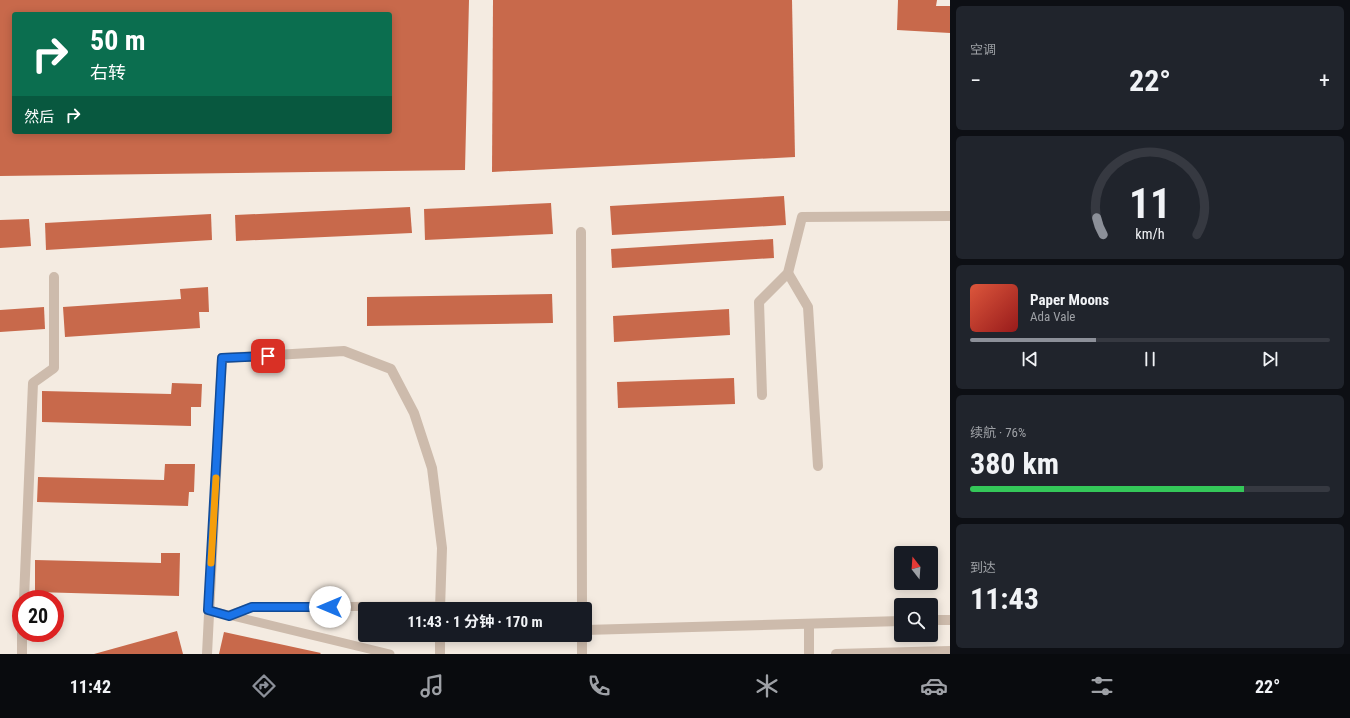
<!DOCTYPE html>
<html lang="zh">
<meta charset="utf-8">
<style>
body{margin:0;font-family:"Roboto Condensed","Noto Sans SC",sans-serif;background:#20242c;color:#f1f3f6;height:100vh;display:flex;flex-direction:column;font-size:15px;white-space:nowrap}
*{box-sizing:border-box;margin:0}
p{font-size:13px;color:#9ea1a6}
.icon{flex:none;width:22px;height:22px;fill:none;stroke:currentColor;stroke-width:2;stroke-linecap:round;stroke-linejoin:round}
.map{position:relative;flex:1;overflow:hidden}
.sheet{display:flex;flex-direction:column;gap:6px;padding:6px;background:#0d0f14;width:400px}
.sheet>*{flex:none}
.banner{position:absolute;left:12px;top:12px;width:380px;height:122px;border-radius:4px;box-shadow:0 2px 10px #0003;background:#0b6e4f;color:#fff;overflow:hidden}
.needle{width:26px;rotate:343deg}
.buttons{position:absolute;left:894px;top:546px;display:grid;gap:8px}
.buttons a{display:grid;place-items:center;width:44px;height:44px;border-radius:4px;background:#171b24;box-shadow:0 2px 10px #0003;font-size:20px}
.speed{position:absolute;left:12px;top:590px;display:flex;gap:8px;font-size:20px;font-weight:700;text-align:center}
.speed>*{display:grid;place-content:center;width:52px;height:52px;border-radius:50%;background:#171b24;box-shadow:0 2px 10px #0003;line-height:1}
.speed .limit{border:6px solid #d22;background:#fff;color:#111}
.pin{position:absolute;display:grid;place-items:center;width:34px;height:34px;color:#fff;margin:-17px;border-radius:8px;box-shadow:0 2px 6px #0006}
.me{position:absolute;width:44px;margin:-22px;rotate:270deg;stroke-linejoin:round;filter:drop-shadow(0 0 3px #0008)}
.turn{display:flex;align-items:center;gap:14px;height:84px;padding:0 12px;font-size:18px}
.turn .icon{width:52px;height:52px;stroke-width:2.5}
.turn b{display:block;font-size:28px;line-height:34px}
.then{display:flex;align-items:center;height:38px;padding:0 12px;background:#0003;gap:8px;font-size:15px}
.big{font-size:30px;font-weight:700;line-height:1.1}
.sheet .widget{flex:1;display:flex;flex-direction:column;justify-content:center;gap:6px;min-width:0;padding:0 14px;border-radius:6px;background:#20242c}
.sheet .dial{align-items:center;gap:0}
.dial svg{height:104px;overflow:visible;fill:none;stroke:#363941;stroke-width:7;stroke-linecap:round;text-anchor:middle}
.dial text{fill:#f1f3f6;stroke:none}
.song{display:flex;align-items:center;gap:12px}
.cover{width:48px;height:48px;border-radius:6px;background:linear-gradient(135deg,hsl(10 70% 55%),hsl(0 70% 35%))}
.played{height:4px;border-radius:2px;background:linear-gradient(90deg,#8c9099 35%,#363941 35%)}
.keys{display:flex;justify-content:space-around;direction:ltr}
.heat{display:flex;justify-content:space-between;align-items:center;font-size:22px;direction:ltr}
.charge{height:6px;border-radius:3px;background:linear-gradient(90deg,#34c759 76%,#363941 0)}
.trip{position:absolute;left:358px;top:602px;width:234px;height:40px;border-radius:4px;background:#171b24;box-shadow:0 2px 10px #0003;font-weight:700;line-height:40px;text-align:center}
.dock{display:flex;height:64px;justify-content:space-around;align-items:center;background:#090b0e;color:#9ea1a6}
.dock .icon{width:28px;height:28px}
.dock .active{color:#8c9099}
.dock b{font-size:18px;color:#f1f3f6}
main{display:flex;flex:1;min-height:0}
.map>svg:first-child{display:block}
.building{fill:#c8694b;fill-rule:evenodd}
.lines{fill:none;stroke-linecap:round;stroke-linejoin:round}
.service{stroke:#cdbbac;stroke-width:9}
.minor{stroke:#cdbbac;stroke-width:10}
.route-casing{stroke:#114b97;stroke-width:10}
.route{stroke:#1a73e8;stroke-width:7}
.slow{stroke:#f59e0b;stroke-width:7}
</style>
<main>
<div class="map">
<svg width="950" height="654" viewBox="0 0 950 654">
<rect width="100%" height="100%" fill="#f4ebe1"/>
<g class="building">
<path d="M 0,0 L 469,0 L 465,170 L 0,176 ZM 14,14 L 390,14 L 390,132 L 14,132 Z"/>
<polygon points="493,0 792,0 795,157 492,172"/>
<polygon points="898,0 937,0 936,6 950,6 950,33 897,30"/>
<polygon points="784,196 786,225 612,235 610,206"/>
<polygon points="551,203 553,234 425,240 424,209"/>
<polygon points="410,207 412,233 236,241 235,215"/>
<polygon points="211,214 212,240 46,250 45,223"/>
<polygon points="29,219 31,246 0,248 0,220"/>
<polygon points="773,239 774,258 612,268 611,249"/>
<polygon points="208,287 209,312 199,312 200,328 65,337 63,307 181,299 180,289"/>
<polygon points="552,294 553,323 367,326 367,297"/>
<polygon points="44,307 45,329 0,332 0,310"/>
<polygon points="729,309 730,335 614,342 613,316"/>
<polygon points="734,378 735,404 618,408 617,382"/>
<polygon points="172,383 202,384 201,407 191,407 191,426 42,422 42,391 171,394"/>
<polygon points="165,464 195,464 194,492 189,492 188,506 37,502 38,477 164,480"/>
<polygon points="161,553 180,553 179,596 35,592 35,560 161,563"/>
<polygon points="177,631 183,654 94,654"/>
<polygon points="224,632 321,653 320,654 219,654"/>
</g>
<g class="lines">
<g class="service">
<polyline points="208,610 390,654"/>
<polyline points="229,615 252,607 440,606"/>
</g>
<g class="minor">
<polyline points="581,232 582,609"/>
<polyline points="788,273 808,307 818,466"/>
<polyline points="762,395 759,302 788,273 802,217 950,216"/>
<polyline points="24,599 33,383 54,368 54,277"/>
<polyline points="931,620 950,620"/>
<polyline points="809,624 809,654"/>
<polyline points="585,630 901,621"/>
<polyline points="22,654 22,633"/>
<polyline points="207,654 222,358 344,351 391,369 414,413 432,468 442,548 440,609"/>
<polyline points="440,654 440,635"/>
<polyline points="582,654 582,635"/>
<polyline points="836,654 950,651"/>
</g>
</g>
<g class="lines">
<defs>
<polyline id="route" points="268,356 222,358 208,610 229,616 252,607 330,607"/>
</defs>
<use href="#route" class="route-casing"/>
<use href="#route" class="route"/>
<polyline class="slow" points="211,563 216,478"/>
</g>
</svg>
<div class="buttons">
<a><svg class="needle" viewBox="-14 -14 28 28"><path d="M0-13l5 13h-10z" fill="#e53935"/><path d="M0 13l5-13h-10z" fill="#9ea1a6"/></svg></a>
<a><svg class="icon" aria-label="search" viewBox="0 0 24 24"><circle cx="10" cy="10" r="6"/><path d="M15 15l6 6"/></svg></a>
</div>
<div class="speed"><div class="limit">20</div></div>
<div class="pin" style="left:268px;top:356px;background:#d93025"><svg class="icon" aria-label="arrive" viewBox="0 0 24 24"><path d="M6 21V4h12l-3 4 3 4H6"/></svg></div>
<svg class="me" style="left:330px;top:607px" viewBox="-20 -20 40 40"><circle r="19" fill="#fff"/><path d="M0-13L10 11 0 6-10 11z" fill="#1a73e8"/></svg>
<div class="trip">11:43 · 1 分钟 · 170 m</div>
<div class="banner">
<div class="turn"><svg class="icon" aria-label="right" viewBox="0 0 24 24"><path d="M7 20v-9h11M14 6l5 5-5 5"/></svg><div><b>50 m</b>右转</div></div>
<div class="then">然后<svg class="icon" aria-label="right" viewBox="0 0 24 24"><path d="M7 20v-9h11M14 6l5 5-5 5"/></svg></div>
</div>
</div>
<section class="sheet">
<div class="widget"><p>空调</p>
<div class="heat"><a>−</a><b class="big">22°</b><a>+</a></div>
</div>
<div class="widget dial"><svg viewBox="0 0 100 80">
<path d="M14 69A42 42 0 1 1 86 69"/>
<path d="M14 69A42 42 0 0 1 9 56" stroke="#8c9099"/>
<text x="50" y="56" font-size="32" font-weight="700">11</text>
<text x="50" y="72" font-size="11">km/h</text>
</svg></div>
<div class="widget">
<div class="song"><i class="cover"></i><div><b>Paper Moons</b><p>Ada Vale</p></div></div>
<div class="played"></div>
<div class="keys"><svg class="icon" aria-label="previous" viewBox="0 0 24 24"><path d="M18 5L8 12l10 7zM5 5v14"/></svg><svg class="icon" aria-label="pause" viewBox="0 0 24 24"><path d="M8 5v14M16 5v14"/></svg><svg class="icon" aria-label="next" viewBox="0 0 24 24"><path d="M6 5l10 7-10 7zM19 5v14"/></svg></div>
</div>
<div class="widget"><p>续航 · 76%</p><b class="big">380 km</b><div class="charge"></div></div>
<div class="widget"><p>到达</p><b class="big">11:43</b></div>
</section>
</main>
<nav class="dock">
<b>11:42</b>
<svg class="icon active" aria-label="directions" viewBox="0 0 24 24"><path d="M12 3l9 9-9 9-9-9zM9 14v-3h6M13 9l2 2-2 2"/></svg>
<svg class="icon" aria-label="music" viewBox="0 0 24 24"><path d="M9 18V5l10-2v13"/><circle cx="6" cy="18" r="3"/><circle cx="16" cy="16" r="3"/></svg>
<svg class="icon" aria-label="phone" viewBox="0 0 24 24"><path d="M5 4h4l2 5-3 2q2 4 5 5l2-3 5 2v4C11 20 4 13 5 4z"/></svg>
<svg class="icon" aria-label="climate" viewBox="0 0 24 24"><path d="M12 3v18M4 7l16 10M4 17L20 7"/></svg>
<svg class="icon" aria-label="car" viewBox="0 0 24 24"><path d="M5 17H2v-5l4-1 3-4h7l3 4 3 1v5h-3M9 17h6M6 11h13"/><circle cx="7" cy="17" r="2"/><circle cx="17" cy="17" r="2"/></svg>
<svg class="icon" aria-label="filters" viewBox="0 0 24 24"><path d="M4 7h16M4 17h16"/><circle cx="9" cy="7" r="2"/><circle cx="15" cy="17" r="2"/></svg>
<b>22°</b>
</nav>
